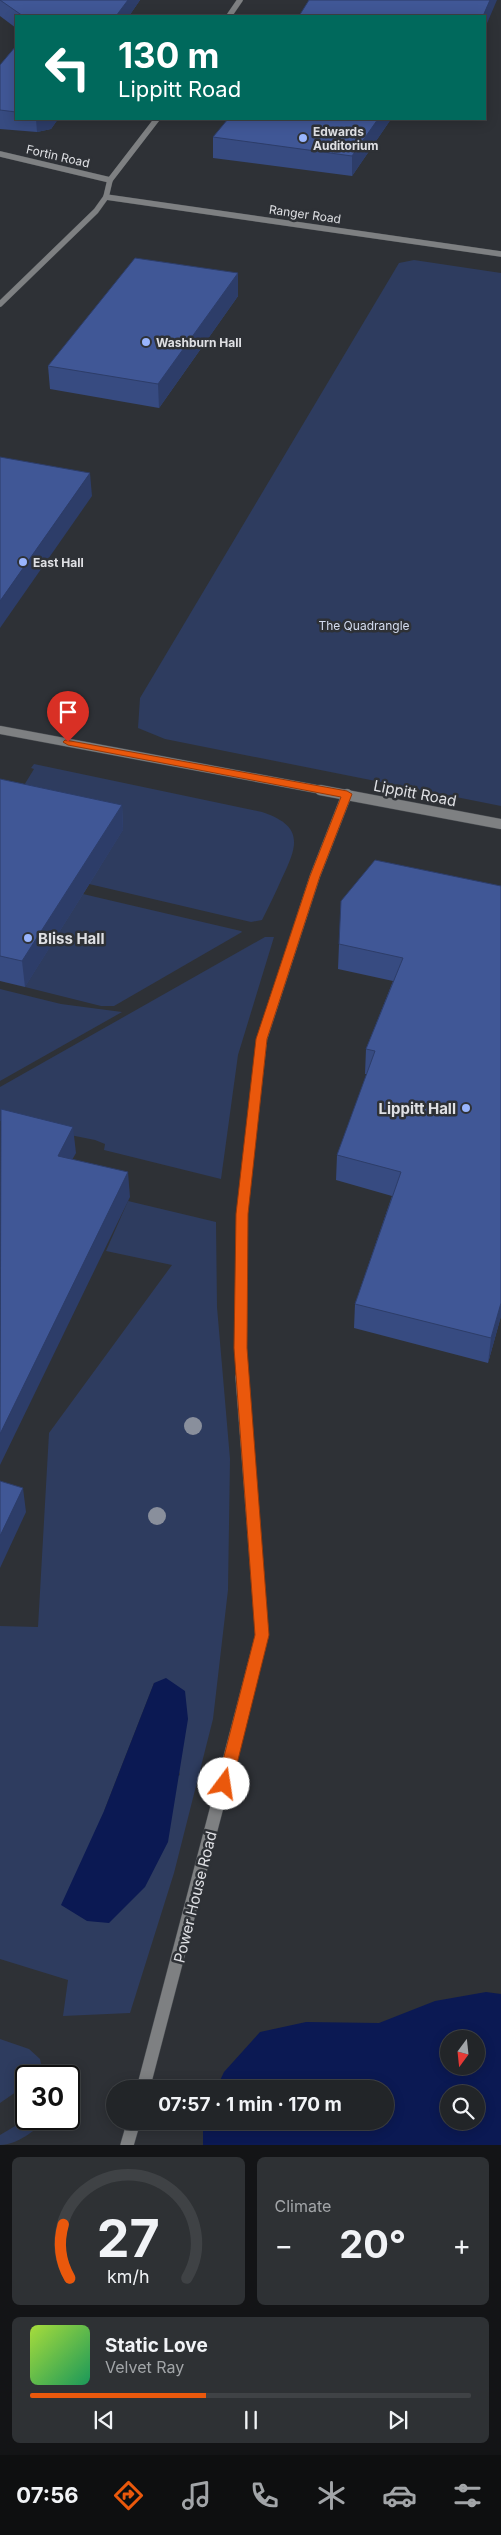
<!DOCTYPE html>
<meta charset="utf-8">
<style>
body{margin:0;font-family:Inter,sans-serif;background:#2e3134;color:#f1f3f6;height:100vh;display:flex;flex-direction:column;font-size:19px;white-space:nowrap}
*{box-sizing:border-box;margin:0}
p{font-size:16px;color:#a2a5a8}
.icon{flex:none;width:28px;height:28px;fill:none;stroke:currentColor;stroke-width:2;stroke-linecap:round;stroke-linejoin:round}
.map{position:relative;height:2145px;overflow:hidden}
.sheet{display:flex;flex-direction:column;gap:12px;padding:12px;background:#131416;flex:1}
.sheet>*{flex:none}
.hud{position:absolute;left:15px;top:15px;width:471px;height:105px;border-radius:0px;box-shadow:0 2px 12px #0003,0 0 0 1px #3f4245;background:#00695c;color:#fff;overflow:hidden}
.needle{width:32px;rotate:195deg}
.fabs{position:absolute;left:440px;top:2030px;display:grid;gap:10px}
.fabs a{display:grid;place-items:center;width:45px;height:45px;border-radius:50%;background:#222528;box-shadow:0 2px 12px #0003,0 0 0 1px #3f4245;font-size:25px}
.speed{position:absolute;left:15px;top:2065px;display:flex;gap:10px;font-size:25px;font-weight:700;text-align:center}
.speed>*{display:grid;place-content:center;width:65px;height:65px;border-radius:50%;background:#222528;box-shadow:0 2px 12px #0003,0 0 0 1px #3f4245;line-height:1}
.speed .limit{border:2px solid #111;border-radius:8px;background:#fff;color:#111}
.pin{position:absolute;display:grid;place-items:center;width:42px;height:42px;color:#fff;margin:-51px -21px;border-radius:50% 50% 50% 0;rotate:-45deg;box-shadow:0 0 5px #0007}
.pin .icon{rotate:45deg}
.me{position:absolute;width:55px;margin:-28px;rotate:14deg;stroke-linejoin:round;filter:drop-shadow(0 0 4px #0008)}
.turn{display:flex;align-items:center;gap:18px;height:105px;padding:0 20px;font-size:22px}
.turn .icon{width:65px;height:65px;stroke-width:2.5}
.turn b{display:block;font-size:35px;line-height:42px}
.big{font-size:38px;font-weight:700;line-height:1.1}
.sheet .widget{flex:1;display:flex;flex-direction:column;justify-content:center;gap:8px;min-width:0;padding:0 18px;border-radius:8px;background:#2e3134}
.sheet .dial{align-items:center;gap:0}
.dial svg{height:130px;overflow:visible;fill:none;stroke:#3f4245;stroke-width:7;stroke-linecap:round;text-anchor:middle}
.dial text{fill:#f1f3f6;stroke:none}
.song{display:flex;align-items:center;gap:15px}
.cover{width:60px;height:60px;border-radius:8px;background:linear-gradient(135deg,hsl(80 70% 55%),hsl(150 70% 35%))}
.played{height:5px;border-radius:2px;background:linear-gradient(90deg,#ea580c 40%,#3f4245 40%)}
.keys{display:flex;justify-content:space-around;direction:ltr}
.heat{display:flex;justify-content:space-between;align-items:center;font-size:28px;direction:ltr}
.sheet .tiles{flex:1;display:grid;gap:12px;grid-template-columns:1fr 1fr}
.widget:last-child{grid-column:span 2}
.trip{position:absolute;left:106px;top:2080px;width:288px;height:50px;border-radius:25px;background:#222528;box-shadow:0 2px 12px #0003,0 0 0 1px #3f4245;font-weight:700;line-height:50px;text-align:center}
.tabs{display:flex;height:80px;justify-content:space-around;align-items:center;background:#0e0f10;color:#a2a5a8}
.tabs .icon{width:35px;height:35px}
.tabs .current{color:#ea580c}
.tabs b{font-size:22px;color:#f1f3f6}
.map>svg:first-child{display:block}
.green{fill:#2e3c5f;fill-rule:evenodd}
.water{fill:#0b1953;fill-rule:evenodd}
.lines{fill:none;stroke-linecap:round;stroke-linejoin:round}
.minor-far3-casing{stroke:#4a4d52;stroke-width:6}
.minor-far2-casing{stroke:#4a4d52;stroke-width:9}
.minor-far1-casing{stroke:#4a4d52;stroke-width:11}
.minor-casing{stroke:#4a4d52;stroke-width:14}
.tertiary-casing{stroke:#4a4d52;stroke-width:6}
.minor-far3{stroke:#7e8082;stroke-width:5.5}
.minor-far2{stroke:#7e8082;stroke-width:8}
.minor-far1{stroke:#7e8082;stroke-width:10}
.minor{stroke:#7e8082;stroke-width:13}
.tertiary{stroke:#7e8082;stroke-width:5.5}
.tree{fill:#898f9c}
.wall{fill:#374b81}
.shaded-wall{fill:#2d3d69}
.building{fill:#405796;stroke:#2d3d69}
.route{fill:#ea580c;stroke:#983908}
.poi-dot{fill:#99b5fd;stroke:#2e3136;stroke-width:2}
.labels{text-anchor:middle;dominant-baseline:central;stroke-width:5;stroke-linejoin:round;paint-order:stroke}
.far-poi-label{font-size:12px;font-weight:bold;fill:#dfe0e4;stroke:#2e3136;text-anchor:start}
.far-street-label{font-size:12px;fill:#dfe0e4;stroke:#2e3136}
.far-park-label{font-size:12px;fill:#d4dcef;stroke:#2e3136}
.street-label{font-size:15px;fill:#dfe0e4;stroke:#2e3136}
.poi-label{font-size:15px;font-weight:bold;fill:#dfe0e4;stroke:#2e3136;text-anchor:start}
</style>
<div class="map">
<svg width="501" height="2145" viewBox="0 0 501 2145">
<rect width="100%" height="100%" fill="#2e3136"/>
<g class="green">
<polygon points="414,260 501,273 501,806 165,739 138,728 140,698 399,263"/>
<path d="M 34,764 L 262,812 C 304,826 298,845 282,878 C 276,892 269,906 262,920 L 251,922 L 89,884 L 123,830 L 0,803 L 18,795 L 34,769 L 31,768 Z"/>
<polygon points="83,894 241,931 242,932 114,1006 101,1006 25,987"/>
<polygon points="265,937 274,937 238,1055 221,1179 104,1150 105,1144 95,1140 0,1121 0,1087"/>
<polygon points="0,989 61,1004 122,1012 0,1081"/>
<path d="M 128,1201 L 216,1222 L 217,1307 L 230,1459 L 228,1590 L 213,1719 L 174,1873 L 130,2013 L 63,2016 L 68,1980 L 0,1959 L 0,1626 L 38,1627 L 49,1433 L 172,1265 L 106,1251 ZM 154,1683 L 180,1775 L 104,1811 Z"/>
<polygon points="0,2039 29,2049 40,2059 42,2069 36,2076 26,2076 26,2085 0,2103"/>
<path d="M 27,2119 L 48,2119 C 35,2130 17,2145 0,2145 L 0,2135 Z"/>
</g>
<g class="water">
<polygon points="166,1678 185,1691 188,1719 168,1842 145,1887 109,1923 87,1921 61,1905 104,1811 154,1683"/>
<path d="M 486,1992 L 501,1994 L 501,2145 L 203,2145 L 203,2121 L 385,2121 L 385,2089 L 216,2089 L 224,2072 L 260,2032 L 306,2022 L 379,2023 L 435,2001 ZM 449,2039 L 476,2039 L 476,2066 L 449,2066 ZM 449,2094 L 476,2094 L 476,2121 L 449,2121 Z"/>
</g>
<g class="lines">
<defs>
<g id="minor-far3">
<polyline points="0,154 110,180"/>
<polyline points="106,197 501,254"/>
</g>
<polyline id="minor-far2" points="0,730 327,791"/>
<g id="minor-far1">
<polyline points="320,790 501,824"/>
<polyline points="242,1378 240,1348 242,1214 262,1039 315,876 347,794"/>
</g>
<g id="minor">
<polyline points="143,2089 262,1635 242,1377"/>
<polyline points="127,2145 134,2121"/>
</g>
<g id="tertiary">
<polyline points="229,16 240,0"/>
<polyline points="0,304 96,211 106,197 110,180 157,119"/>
</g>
</defs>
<use href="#minor-far3" class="minor-far3-casing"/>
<use href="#minor-far2" class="minor-far2-casing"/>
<use href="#minor-far1" class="minor-far1-casing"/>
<use href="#minor" class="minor-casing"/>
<use href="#tertiary" class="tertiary-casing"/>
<use href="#minor-far3" class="minor-far3"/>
<use href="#minor-far2" class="minor-far2"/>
<use href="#minor-far1" class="minor-far1"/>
<use href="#minor" class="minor"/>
<use href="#tertiary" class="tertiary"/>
</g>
<g class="tree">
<circle cx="193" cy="1426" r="9"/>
<circle cx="157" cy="1516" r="9"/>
</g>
<g class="wall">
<polygon points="0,0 140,0 129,16 16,16 16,28 0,16"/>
<polygon points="16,46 16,119 58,119 51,129 37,132 0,129 0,65"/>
<polygon points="391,119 352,176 213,158 213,137"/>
<polygon points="238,273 238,296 159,408 50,389 48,366"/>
<polygon points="0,779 122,805 123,830 25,987 0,981"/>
<polygon points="501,886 501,1316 488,1363 354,1328 355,1304 392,1196 336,1180 337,1155 367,1074 365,1074 366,1049 393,981 338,969 339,944"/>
</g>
<g class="shaded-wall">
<polygon points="128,0 140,0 129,16 116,16"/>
<polygon points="490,0 497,0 485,28 485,16 483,16"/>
<polygon points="36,119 58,119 51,129 37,132"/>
<polygon points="378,119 391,119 352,176 352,156"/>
<polygon points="238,273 238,296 159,408 158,384"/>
<polygon points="90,473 92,496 0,628 0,601"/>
<polygon points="122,805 123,830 25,987 22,961"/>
<polygon points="73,1127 76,1153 60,1181 58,1156"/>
<polygon points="128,1172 130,1197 0,1465 0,1434"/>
<polygon points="501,1303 501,1316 488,1363 491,1338"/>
<polygon points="23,1488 26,1512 0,1568 0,1536"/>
</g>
<g class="building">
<polygon points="0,0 128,0 116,16 23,16"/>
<polygon points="309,0 490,0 483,16 299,16"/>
<polygon points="16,46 16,112 0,110 0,65"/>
<polygon points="228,119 378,119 352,156 213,137"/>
<polygon points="135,258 238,273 158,384 48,366"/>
<polygon points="0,457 90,473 0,601"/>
<polygon points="0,779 122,805 22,961 0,956"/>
<polygon points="375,860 501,886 501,1303 491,1338 355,1304 401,1172 337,1155 375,1051 366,1049 403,958 339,944 341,901"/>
<polygon points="1,1109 73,1127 58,1156 128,1172 0,1434"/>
<polygon points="0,1481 23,1488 0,1536"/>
</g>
<polygon class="route" points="65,740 347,791 352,794 320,876 267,1039 248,1214 247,1348 269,1635 232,1784 229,1789 224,1791 219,1789 217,1784 255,1635 234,1348 236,1214 256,1039 310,876 341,797 68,745 63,742"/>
<g class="poi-dot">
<circle cx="303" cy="138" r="5"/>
<circle cx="146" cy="342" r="5"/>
<circle cx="23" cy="562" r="5"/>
<circle cx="28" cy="938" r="5"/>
<circle cx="466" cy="1108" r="5"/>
</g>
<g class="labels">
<g class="far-poi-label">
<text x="313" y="131">Edwards<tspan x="313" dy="14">Auditorium</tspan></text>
<text x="156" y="342">Washburn Hall</text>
<text x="33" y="562">East Hall</text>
</g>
<g class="far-street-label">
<text transform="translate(58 156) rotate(13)">Fortin Road</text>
<text transform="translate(305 214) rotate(8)">Ranger Road</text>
</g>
<g class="far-park-label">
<text x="364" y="625">The Quadrangle</text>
</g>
<g class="street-label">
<text transform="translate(415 793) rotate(11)">Lippitt Road</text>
<text transform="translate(195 1897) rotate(-76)">Power House Road</text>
</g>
<g class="poi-label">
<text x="38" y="938">Bliss Hall</text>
<text x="456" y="1108" text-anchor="end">Lippitt Hall</text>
</g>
</g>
</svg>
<div class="fabs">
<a><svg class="needle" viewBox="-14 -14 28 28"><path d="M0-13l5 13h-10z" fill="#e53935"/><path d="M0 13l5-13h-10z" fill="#a2a5a8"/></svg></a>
<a><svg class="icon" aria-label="search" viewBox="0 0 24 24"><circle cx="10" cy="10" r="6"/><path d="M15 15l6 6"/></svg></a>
</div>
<div class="speed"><div class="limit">30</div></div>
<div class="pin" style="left:68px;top:742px;background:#d93025"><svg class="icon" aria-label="arrive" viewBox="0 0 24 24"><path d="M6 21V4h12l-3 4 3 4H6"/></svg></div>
<svg class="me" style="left:224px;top:1784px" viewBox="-20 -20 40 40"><circle r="19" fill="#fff"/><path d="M0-13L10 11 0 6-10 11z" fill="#ea580c"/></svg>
<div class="trip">07:57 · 1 min · 170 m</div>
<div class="hud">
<div class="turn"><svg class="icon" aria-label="left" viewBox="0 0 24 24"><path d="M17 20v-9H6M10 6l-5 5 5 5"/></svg><div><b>130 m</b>Lippitt Road</div></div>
</div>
</div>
<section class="sheet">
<div class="tiles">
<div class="widget dial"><svg viewBox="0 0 100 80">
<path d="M14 69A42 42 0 1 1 86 69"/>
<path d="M14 69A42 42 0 0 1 10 36" stroke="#ea580c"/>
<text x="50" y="56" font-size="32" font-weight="700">27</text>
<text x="50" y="72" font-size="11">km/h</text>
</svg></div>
<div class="widget"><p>Climate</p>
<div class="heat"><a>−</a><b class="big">20°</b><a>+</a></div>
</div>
<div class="widget">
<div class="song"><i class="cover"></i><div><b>Static Love</b><p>Velvet Ray</p></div></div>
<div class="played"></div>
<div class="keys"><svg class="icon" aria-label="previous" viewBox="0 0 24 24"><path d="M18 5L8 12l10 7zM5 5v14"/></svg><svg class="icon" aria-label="pause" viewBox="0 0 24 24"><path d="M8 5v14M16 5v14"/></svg><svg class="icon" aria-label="next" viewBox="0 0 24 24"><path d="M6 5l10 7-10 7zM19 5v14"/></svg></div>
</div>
</div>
</section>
<nav class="tabs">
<b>07:56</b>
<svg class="icon current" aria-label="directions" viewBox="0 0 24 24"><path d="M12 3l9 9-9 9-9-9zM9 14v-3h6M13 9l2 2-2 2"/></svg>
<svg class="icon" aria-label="music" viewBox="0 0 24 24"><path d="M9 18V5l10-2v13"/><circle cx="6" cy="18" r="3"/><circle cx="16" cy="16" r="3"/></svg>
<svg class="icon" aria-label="phone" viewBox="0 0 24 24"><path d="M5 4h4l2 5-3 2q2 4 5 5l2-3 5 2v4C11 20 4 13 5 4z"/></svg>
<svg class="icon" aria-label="climate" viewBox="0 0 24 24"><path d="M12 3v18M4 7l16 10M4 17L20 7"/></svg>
<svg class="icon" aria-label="car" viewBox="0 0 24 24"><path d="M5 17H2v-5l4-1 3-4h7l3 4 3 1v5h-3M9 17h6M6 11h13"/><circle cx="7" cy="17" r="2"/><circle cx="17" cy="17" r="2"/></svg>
<svg class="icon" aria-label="filters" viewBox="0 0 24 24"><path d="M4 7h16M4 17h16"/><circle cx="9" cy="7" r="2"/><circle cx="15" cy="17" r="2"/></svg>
</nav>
